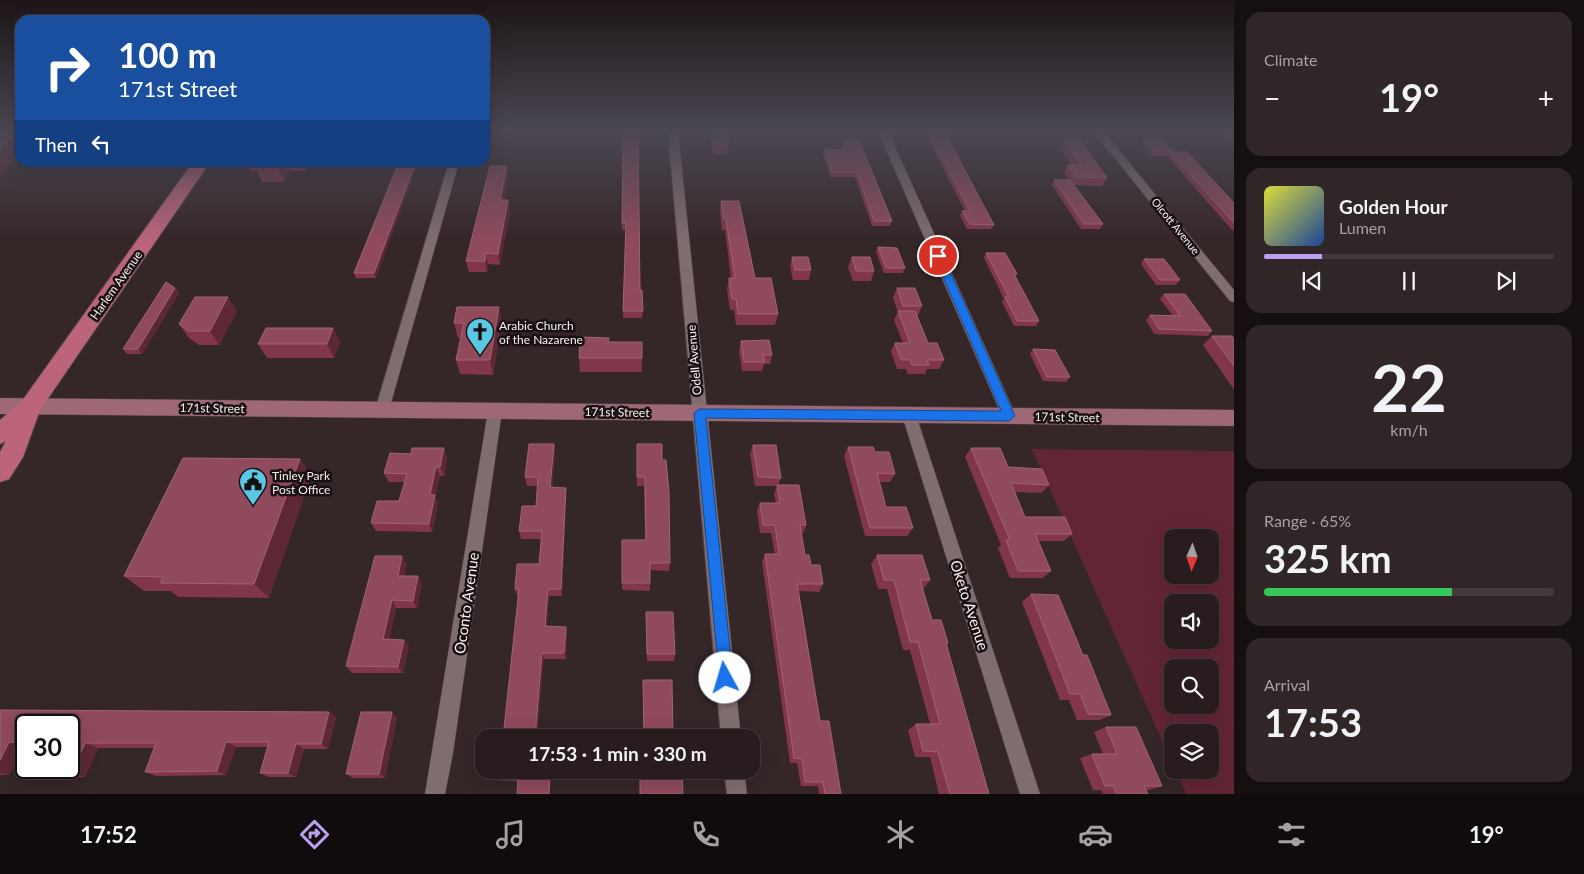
<!DOCTYPE html>
<meta charset="utf-8">
<style>
body{margin:0;font-family:Lato,sans-serif;background:#302527;color:#f1f3f6;height:100vh;display:flex;flex-direction:column;font-size:19px;white-space:nowrap}
*{box-sizing:border-box;margin:0}
p{font-size:16px;color:#a5a1a4}
.icon{flex:none;width:28px;height:28px;fill:none;stroke:currentColor;stroke-width:2;stroke-linecap:round;stroke-linejoin:round}
.map{position:relative;flex:1;overflow:hidden}
.side{display:flex;flex-direction:column;gap:12px;padding:12px;background:#160f10;width:350px}
.side>*{flex:none}
.top-card{position:absolute;left:15px;top:15px;width:475px;height:152px;border-radius:15px;box-shadow:0 5px 20px #0002,0 0 0 1px #443a3c;background:#1a4fa0;color:#fff;overflow:hidden}
.needle{width:32px;rotate:182deg}
.fabs{position:absolute;left:1164px;top:529px;display:grid;gap:10px}
.fabs a{display:grid;place-items:center;width:55px;height:55px;border-radius:10px;background:#281c1e;box-shadow:0 5px 20px #0002,0 0 0 1px #443a3c;font-size:25px}
.speed{position:absolute;left:15px;top:714px;display:flex;gap:10px;font-size:25px;font-weight:700;text-align:center}
.speed>*{display:grid;place-content:center;width:65px;height:65px;border-radius:50%;background:#281c1e;box-shadow:0 5px 20px #0002,0 0 0 1px #443a3c;line-height:1}
.speed .limit{border:2px solid #111;border-radius:8px;background:#fff;color:#111}
.pin{position:absolute;display:grid;place-items:center;width:42px;height:42px;color:#fff;margin:-21px;border:2px solid #fff;border-radius:50%;box-shadow:0 1px 5px #0007}
.me{position:absolute;width:55px;margin:-28px;rotate:354deg;stroke-linejoin:round;filter:drop-shadow(0 0 4px #0008)}
.turn{display:flex;align-items:center;gap:18px;height:105px;padding:0 20px;font-size:22px}
.turn .icon{width:65px;height:65px;stroke-width:2.5}
.turn b{display:block;font-size:35px;line-height:42px}
.then{display:flex;align-items:center;height:48px;padding:0 20px;background:#0003;gap:10px;font-size:19px}
.big{font-size:38px;font-weight:700;line-height:1.1}
.side .tile{flex:1;display:flex;flex-direction:column;justify-content:center;gap:8px;min-width:0;padding:0 18px;border-radius:15px;background:#302527}
.side .dial{align-items:center;gap:0}
.dial b{font-size:65px;line-height:1}
.song{display:flex;align-items:center;gap:15px}
.cover{width:60px;height:60px;border-radius:8px;background:linear-gradient(135deg,hsl(60 70% 55%),hsl(220 70% 35%))}
.played{height:5px;border-radius:2px;background:linear-gradient(90deg,#bca0f2 20%,#443a3c 20%)}
.keys{display:flex;justify-content:space-around;direction:ltr}
.heat{display:flex;justify-content:space-between;align-items:center;font-size:28px;direction:ltr}
.charge{height:8px;border-radius:4px;background:linear-gradient(90deg,#34c759 65%,#443a3c 0)}
.trip{position:absolute;left:475px;top:729px;width:285px;height:50px;border-radius:15px;background:#281c1e;box-shadow:0 5px 20px #0002,0 0 0 1px #443a3c;font-weight:700;line-height:50px;text-align:center}
.tab-bar{display:flex;height:80px;justify-content:space-around;align-items:center;background:#100b0c;color:#a5a1a4}
.tab-bar .icon{width:35px;height:35px}
.tab-bar .on{color:#bca0f2}
.tab-bar b{font-size:22px;color:#f1f3f6}
main{display:flex;flex:1;min-height:0}
.map>svg:first-child{display:block}
.green{fill:#622534;fill-rule:evenodd}
.lines{fill:none;stroke-linecap:round;stroke-linejoin:round}
.street-casing{stroke:#514547;stroke-width:1}
.secondary-casing{stroke:#514547;stroke-width:1}
.primary-casing{stroke:#514547;stroke-width:2}
.street{fill:#806d70;fill-rule:evenodd}
.secondary{fill:#9e6975;fill-rule:evenodd}
.primary{fill:#bc657a;fill-rule:evenodd}
.wall{fill:#82364b}
.shaded-wall{fill:#5e2735}
.building{fill:#8f4a5c;stroke:#a06474}
.route{fill:#1a73e8;stroke:#114b97}
.labels{text-anchor:middle;dominant-baseline:central;stroke-width:5;stroke-linejoin:round;paint-order:stroke}
.far-street-label{font-size:11px;fill:#faeff1;stroke:#181112}
.street-label{font-size:12px;fill:#faeff1;stroke:#181112}
.poi-label{font-size:12px;fill:#faeff1;stroke:#181112;text-anchor:start}
.near-street-label{font-size:15px;fill:#faeff1;stroke:#181112}
</style>
<main>
<div class="map">
<svg width="1234" height="794" viewBox="0 0 1234 794">
<rect width="100%" height="100%" fill="#352628"/>
<path class="green" d="M 1032,449 L 1234,451 L 1234,794 L 1186,794 L 1176,770 L 1210,770 L 1210,732 L 1172,732 L 1172,763 ZM 1172,538 L 1210,538 L 1210,575 L 1172,575 ZM 1172,602 L 1210,602 L 1210,640 L 1172,640 ZM 1172,668 L 1210,668 L 1210,705 L 1172,705 Z"/>
<g class="lines">
<defs>
<g id="street">
<polygon points="668,131 678,131 741,738 721,738"/>
<polygon points="878,131 888,131 1016,416 1014,420 1004,420 1002,416"/>
<polygon points="1093,131 1103,131 1234,290 1234,302 1230,301"/>
<polygon points="449,162 459,162 389,410 387,414 377,414 375,410"/>
<polygon points="495,405 500,407 502,411 453,753 445,794 425,794 488,411 490,407"/>
<polygon points="909,409 914,411 916,415 1040,794 1020,794 902,415 904,411"/>
<polygon points="724,770 744,770 747,794 727,794"/>
</g>
<polygon id="secondary" points="0,398 1234,410 1234,426 0,414"/>
<polygon id="primary" points="193,162 210,162 40,410 23,457 9,479 0,482 0,452 6,441 0,444 0,420 22,401"/>
</defs>
<use href="#street" class="street-casing"/>
<use href="#secondary" class="secondary-casing"/>
<use href="#primary" class="primary-casing"/>
<use href="#street" class="street"/>
<use href="#secondary" class="secondary"/>
<use href="#primary" class="primary"/>
</g>
<g class="wall">
<polygon points="623,131 643,311 642,318 623,318 626,230 622,230"/>
<polygon points="710,131 726,131 729,144 727,154 713,154"/>
<polygon points="920,131 944,131 994,225 991,229 967,229 960,215 962,211 965,211 924,131"/>
<polygon points="1044,131 1062,131 1061,133 1045,133"/>
<polygon points="1222,131 1234,131 1234,144 1222,132"/>
<polygon points="1144,139 1172,151 1234,203 1234,230 1232,230 1167,156 1152,156 1141,143"/>
<polygon points="843,140 892,221 890,226 872,226 855,177 831,177 823,154 825,149 843,149 842,145"/>
<polygon points="1065,141 1107,178 1102,186 1074,185 1103,224 1100,229 1081,229 1052,185 1054,180 1069,180 1064,172 1068,165 1072,165 1060,149"/>
<polygon points="246,162 311,162 306,171 290,171 284,182 262,182 257,171 250,171"/>
<polygon points="399,162 376,278 356,278 354,273"/>
<polygon points="508,176 504,200 510,211 500,265 488,264 487,272 469,272 466,261"/>
<polygon points="721,201 755,278 778,314 775,325 736,325 734,310 730,310 727,289 729,278 731,278 725,230 722,230 720,212"/>
<polygon points="878,247 905,268 903,273 884,273 876,252"/>
<polygon points="986,253 1017,274 1015,277 1039,321 1036,326 1014,326 1002,302 1004,299 984,258"/>
<polygon points="792,257 811,270 809,280 793,280 790,267"/>
<polygon points="852,257 874,271 871,281 853,281 848,267"/>
<polygon points="1144,259 1180,280 1176,285 1156,285 1141,264"/>
<polygon points="175,288 179,293 142,354 127,354 123,349"/>
<polygon points="897,288 922,306 918,316 917,316 928,343 944,360 939,369 927,369 925,374 908,374 906,369 897,369 891,351 895,343 903,343 894,320 898,312 893,298"/>
<polygon points="1164,294 1212,331 1208,336 1154,334 1146,320 1150,315 1173,316 1160,299"/>
<polygon points="237,311 219,345 199,345 189,338 179,324"/>
<polygon points="502,321 493,375 460,374 456,360 461,338 458,338 454,323"/>
<polygon points="333,328 340,342 334,358 267,358 258,344"/>
<polygon points="1212,336 1234,339 1234,388 1233,388 1203,345"/>
<polygon points="741,341 772,355 770,364 764,364 762,371 742,371 739,350"/>
<polygon points="609,342 642,358 642,372 580,372 579,358"/>
<polygon points="1033,349 1070,377 1066,382 1043,381 1030,354"/>
<polygon points="554,444 555,453 552,487 566,488 566,496 562,596 549,596 547,626 566,627 567,633 566,659 544,659 519,596 517,596 515,589 539,564 541,539 521,539 519,531 536,506 538,486 527,486 525,477"/>
<polygon points="753,445 781,478 778,485 806,525 803,533 801,533 805,555 823,584 819,592 799,591 820,721 841,794 819,794 818,786 801,786 797,763 790,763 762,562 765,554 775,554 771,533 760,533 757,511 760,503 776,503 774,494 777,486 755,486 750,454"/>
<polygon points="848,447 875,452 895,474 890,482 880,482 886,507 913,528 907,536 865,536 844,456"/>
<polygon points="971,448 1008,467 1049,485 1041,493 1014,492 1025,517 1072,534 1064,541 1039,541 1051,571 1043,578 1010,578 998,548 1001,545 965,457"/>
<polygon points="637,453 662,460 670,563 669,571 650,570 650,591 622,590 622,540 645,540 644,486 637,486"/>
<polygon points="447,457 444,476 440,476 435,497 438,504 432,532 376,531 371,523 399,501 404,482 389,482 384,473"/>
<polygon points="300,459 311,476 269,598 178,597 171,591 144,591 124,576"/>
<polygon points="877,555 930,580 923,589 932,620 948,643 946,645 989,794 939,794 930,757 915,757 908,730 916,724 930,724 910,650 903,650 887,589 878,589 871,564"/>
<polygon points="407,564 404,576 418,576 422,584 417,608 396,608 389,639 409,646 403,673 352,673 346,666"/>
<polygon points="1031,594 1083,655 1111,715 1100,720 1077,720 1069,700 1060,700 1022,602"/>
<polygon points="646,612 675,654 674,661 647,661 646,619"/>
<polygon points="643,680 673,738 644,738 643,686"/>
<polygon points="0,710 329,712 336,717 328,749 304,749 296,777 269,777 260,773 268,747 236,747 226,775 156,776 145,772 154,748 98,748 85,777 58,776 44,772 69,725 26,725 26,747 24,747 9,775 0,775"/>
<polygon points="397,718 385,778 353,778 346,774"/>
<polygon points="1106,727 1162,786 1149,790 1146,790 1148,794 1103,794 1101,790 1093,790 1080,758 1092,754 1103,754 1094,732"/>
<polygon points="552,770 518,781 496,780 493,776"/>
</g>
<g class="shaded-wall">
<polygon points="19,131 20,131 20,155 0,175 0,149"/>
<polygon points="280,162 286,162 290,171 284,182 278,167"/>
<polygon points="303,162 311,162 306,171"/>
<polygon points="416,162 419,162 376,278 374,273"/>
<polygon points="507,166 508,176 502,211 500,200"/>
<polygon points="508,200 510,211 500,265 498,254"/>
<polygon points="486,253 488,264 487,272 485,261"/>
<polygon points="175,288 179,293 142,354 138,349"/>
<polygon points="228,297 237,311 219,345 210,331"/>
<polygon points="499,307 502,321 493,375 490,360"/>
<polygon points="333,328 340,342 334,358 327,344"/>
<polygon points="554,444 555,453 551,496 550,487"/>
<polygon points="444,448 447,457 444,476 440,467"/>
<polygon points="300,459 311,476 269,598 254,584"/>
<polygon points="436,467 440,476 435,497 438,504 432,532 429,524 430,495"/>
<polygon points="566,488 566,496 562,596 561,589"/>
<polygon points="402,556 407,564 402,584 398,576"/>
<polygon points="418,576 422,584 417,608 413,601"/>
<polygon points="548,589 549,596 546,633 545,626"/>
<polygon points="392,600 396,608 388,646 383,639"/>
<polygon points="566,627 567,633 566,659 564,653"/>
<polygon points="404,640 409,646 403,673 398,667"/>
<polygon points="542,653 544,659 537,738 535,738"/>
<polygon points="329,712 336,717 328,749 321,744"/>
<polygon points="392,712 397,718 385,778 379,774"/>
<polygon points="9,742 24,747 9,775 0,773 0,760"/>
<polygon points="226,742 236,747 226,775 217,771"/>
<polygon points="85,743 98,748 85,777 72,772"/>
<polygon points="296,744 304,749 296,777 288,773"/>
<polygon points="550,770 552,770 550,794 549,794"/>
</g>
<g class="building">
<polygon points="0,131 19,131 0,149"/>
<polygon points="623,131 638,131 640,290 642,290 643,311 623,311 626,223 622,223"/>
<polygon points="712,131 726,131 729,144 714,144"/>
<polygon points="928,131 944,131 994,225 970,224 962,211 970,211"/>
<polygon points="1144,139 1160,139 1172,151 1155,151"/>
<polygon points="843,140 859,140 892,221 874,221 857,172 832,172 825,149 846,150"/>
<polygon points="1065,141 1081,141 1107,178 1076,177 1068,165 1082,165"/>
<polygon points="1170,152 1187,152 1234,203 1234,223"/>
<polygon points="258,162 280,162 278,167 255,167"/>
<polygon points="399,162 416,162 374,273 354,273"/>
<polygon points="490,166 507,166 500,200 508,200 498,254 486,253 485,261 466,261"/>
<polygon points="1054,180 1070,180 1103,224 1084,224"/>
<polygon points="721,201 739,201 755,278 771,278 778,314 738,314 736,299 732,299 729,278 735,278 726,219 724,219"/>
<polygon points="878,247 897,248 905,268 886,268"/>
<polygon points="986,253 1005,253 1017,274 1014,274 1039,321 1017,321 1005,297 1009,297"/>
<polygon points="792,257 808,257 811,270 795,270"/>
<polygon points="852,257 870,257 874,271 856,271"/>
<polygon points="1144,259 1164,259 1180,280 1160,280"/>
<polygon points="166,282 175,288 138,349 123,349"/>
<polygon points="897,288 915,288 922,306 903,306"/>
<polygon points="1164,294 1185,294 1212,331 1159,329 1150,315 1180,316"/>
<polygon points="195,297 228,297 210,331 189,331 179,324"/>
<polygon points="457,307 499,307 490,360 456,360 464,323 454,323"/>
<polygon points="898,311 915,311 928,343 937,343 944,360 927,360 929,365 912,365 910,360 901,360 895,343 910,343"/>
<polygon points="266,328 333,328 327,344 258,344"/>
<polygon points="1212,336 1232,336 1234,339 1234,366"/>
<polygon points="580,337 609,338 608,342 642,342 642,358 579,358"/>
<polygon points="769,340 772,355 763,355 765,362 744,362 741,341"/>
<polygon points="1033,349 1055,350 1070,377 1047,377"/>
<polygon points="529,444 554,444 550,487 566,488 561,589 548,589 545,626 566,627 564,653 542,653 535,738 503,738 519,589 515,589 517,564 539,564 542,531 519,531 522,506 536,506 538,477 525,477"/>
<polygon points="637,444 662,444 662,460 666,460 669,492 670,563 650,563 650,583 622,583 622,540 646,540 645,477 637,477"/>
<polygon points="753,445 776,445 781,478 758,477"/>
<polygon points="848,447 873,447 875,452 889,452 895,474 877,473 886,507 906,507 913,528 870,528"/>
<polygon points="412,448 444,448 440,467 436,467 430,495 435,495 429,524 371,523 377,501 399,501 407,474 384,473 390,453 411,454"/>
<polygon points="971,448 1000,448 1008,467 1042,469 1049,485 1011,483 1025,517 1065,517 1072,534 1035,534 1051,571 1018,571 1006,540 1010,540"/>
<polygon points="183,458 300,459 254,584 160,583 163,577 124,576"/>
<polygon points="777,485 799,485 806,525 800,525 805,555 809,555 811,565 820,565 823,584 797,584 820,721 829,721 841,794 825,794 823,782 805,782 802,759 794,758 765,554 779,554 775,525 763,525 760,503 780,503"/>
<polygon points="877,555 922,555 930,580 920,580 932,620 941,620 948,643 946,643 989,794 950,794 938,752 923,751 916,724 940,724 918,642 910,642 894,580 884,580"/>
<polygon points="375,556 402,556 398,576 418,576 413,601 392,600 383,639 404,640 398,667 346,666"/>
<polygon points="1031,594 1058,595 1083,655 1087,655 1111,715 1088,714 1080,694 1070,694"/>
<polygon points="646,612 673,612 675,654 647,654"/>
<polygon points="643,680 672,680 673,738 644,738"/>
<polygon points="0,710 329,712 321,744 296,744 288,773 260,773 269,742 226,742 217,771 145,772 156,743 85,743 72,772 44,772 46,768 69,768 69,725 26,725 26,742 9,742 0,760"/>
<polygon points="361,712 392,712 379,774 346,774"/>
<polygon points="1106,727 1136,727 1162,786 1144,786 1148,794 1117,794 1113,786 1105,786 1092,754 1117,754"/>
<polygon points="493,770 550,770 549,794 517,794 518,777 493,776"/>
<polygon points="640,770 682,770 683,794 640,794"/>
</g>
<linearGradient id="sky" x2="0" y2="1"><stop stop-color="#1d1516"/><stop offset="0.54" stop-color="#4b4753"/><stop offset="1" stop-color="#4b4753" stop-opacity="0"/></linearGradient>
<rect width="1234" height="242" fill="url(#sky)"/>
<polygon class="route" points="938,253 943,256 1015,416 1009,421 706,418 733,678 730,684 725,686 720,684 694,413 699,409 1001,411 934,256"/>
<defs>
<symbol id="church-pin" viewBox="-11 -11 22 30"><path d="M0 17L-7.5 6A9.5 9.5 0 1 1 7.5 6Z" fill="#59c8e5" stroke="#181112"/><path d="M-1.2-6h2.4v3.5h3.3v2.4h-3.3V6h-2.4V-.1h-3.3v-2.4h3.3Z" fill="#111"/></symbol>
<symbol id="civic-pin" viewBox="-11 -11 22 30"><path d="M0 17L-7.5 6A9.5 9.5 0 1 1 7.5 6Z" fill="#59c8e5" stroke="#181112"/><path d="M-.6-6.5H3V-4.5H.6V-3L4-1V1h2V6H-6V1h2V-1L-.6-3ZM-1.2 2.5V6h2.4V2.5Z" fill="#111"/></symbol>
</defs>
<g fill-rule="evenodd">
<use href="#church-pin" x="464" y="316" width="32" height="43"/>
<use href="#civic-pin" x="237" y="466" width="32" height="43"/>
</g>
<g class="labels">
<g class="far-street-label">
<text transform="translate(1176 226) rotate(51)">Olcott Avenue</text>
</g>
<g class="street-label">
<text transform="translate(116 285) rotate(-55)">Harlem Avenue</text>
<text transform="translate(694 360) rotate(-95)">Odell Avenue</text>
<text transform="translate(212 408) rotate(1)">171st Street</text>
<text transform="translate(617 412) rotate(1)">171st Street</text>
<text transform="translate(1067 417) rotate(1)">171st Street</text>
</g>
<g class="poi-label">
<text x="499" y="325">Arabic Church<tspan x="499" dy="14">of the Nazarene</tspan></text>
<text x="272" y="475">Tinley Park<tspan x="272" dy="14">Post Office</tspan></text>
</g>
<g class="near-street-label">
<text transform="translate(466 603) rotate(-82)">Oconto Avenue</text>
<text transform="translate(970 605) rotate(72)">Oketo Avenue</text>
</g>
</g>
</svg>
<div class="fabs">
<a><svg class="needle" viewBox="-14 -14 28 28"><path d="M0-13l5 13h-10z" fill="#e53935"/><path d="M0 13l5-13h-10z" fill="#a5a1a4"/></svg></a>
<a><svg class="icon" aria-label="sound" viewBox="0 0 24 24"><path d="M4 9h4l5-4v14l-5-4H4zM17 9q2 3 0 6"/></svg></a>
<a><svg class="icon" aria-label="search" viewBox="0 0 24 24"><circle cx="10" cy="10" r="6"/><path d="M15 15l6 6"/></svg></a>
<a><svg class="icon" aria-label="layers" viewBox="0 0 24 24"><path d="M12 4l9 5-9 5-9-5zM3 14l9 5 9-5"/></svg></a>
</div>
<div class="speed"><div class="limit">30</div></div>
<div class="pin" style="left:938px;top:256px;background:#d93025"><svg class="icon" aria-label="arrive" viewBox="0 0 24 24"><path d="M6 21V4h12l-3 4 3 4H6"/></svg></div>
<svg class="me" style="left:725px;top:678px" viewBox="-20 -20 40 40"><circle r="19" fill="#fff"/><path d="M0-13L10 11 0 6-10 11z" fill="#1a73e8"/></svg>
<div class="trip">17:53 · 1 min · 330 m</div>
<div class="top-card">
<div class="turn"><svg class="icon" aria-label="right" viewBox="0 0 24 24"><path d="M7 20v-9h11M14 6l5 5-5 5"/></svg><div><b>100 m</b>171st Street</div></div>
<div class="then">Then<svg class="icon" aria-label="left" viewBox="0 0 24 24"><path d="M17 20v-9H6M10 6l-5 5 5 5"/></svg></div>
</div>
</div>
<section class="side">
<div class="tile"><p>Climate</p>
<div class="heat"><a>−</a><b class="big">19°</b><a>+</a></div>
</div>
<div class="tile">
<div class="song"><i class="cover"></i><div><b>Golden Hour</b><p>Lumen</p></div></div>
<div class="played"></div>
<div class="keys"><svg class="icon" aria-label="previous" viewBox="0 0 24 24"><path d="M18 5L8 12l10 7zM5 5v14"/></svg><svg class="icon" aria-label="pause" viewBox="0 0 24 24"><path d="M8 5v14M16 5v14"/></svg><svg class="icon" aria-label="next" viewBox="0 0 24 24"><path d="M6 5l10 7-10 7zM19 5v14"/></svg></div>
</div>
<div class="tile dial"><b>22</b><p>km/h</p></div>
<div class="tile"><p>Range · 65%</p><b class="big">325 km</b><div class="charge"></div></div>
<div class="tile"><p>Arrival</p><b class="big">17:53</b></div>
</section>
</main>
<nav class="tab-bar">
<b>17:52</b>
<svg class="icon on" aria-label="directions" viewBox="0 0 24 24"><path d="M12 3l9 9-9 9-9-9zM9 14v-3h6M13 9l2 2-2 2"/></svg>
<svg class="icon" aria-label="music" viewBox="0 0 24 24"><path d="M9 18V5l10-2v13"/><circle cx="6" cy="18" r="3"/><circle cx="16" cy="16" r="3"/></svg>
<svg class="icon" aria-label="phone" viewBox="0 0 24 24"><path d="M5 4h4l2 5-3 2q2 4 5 5l2-3 5 2v4C11 20 4 13 5 4z"/></svg>
<svg class="icon" aria-label="climate" viewBox="0 0 24 24"><path d="M12 3v18M4 7l16 10M4 17L20 7"/></svg>
<svg class="icon" aria-label="car" viewBox="0 0 24 24"><path d="M5 17H2v-5l4-1 3-4h7l3 4 3 1v5h-3M9 17h6M6 11h13"/><circle cx="7" cy="17" r="2"/><circle cx="17" cy="17" r="2"/></svg>
<svg class="icon" aria-label="filters" viewBox="0 0 24 24"><path d="M4 7h16M4 17h16"/><circle cx="9" cy="7" r="2"/><circle cx="15" cy="17" r="2"/></svg>
<b>19°</b>
</nav>
